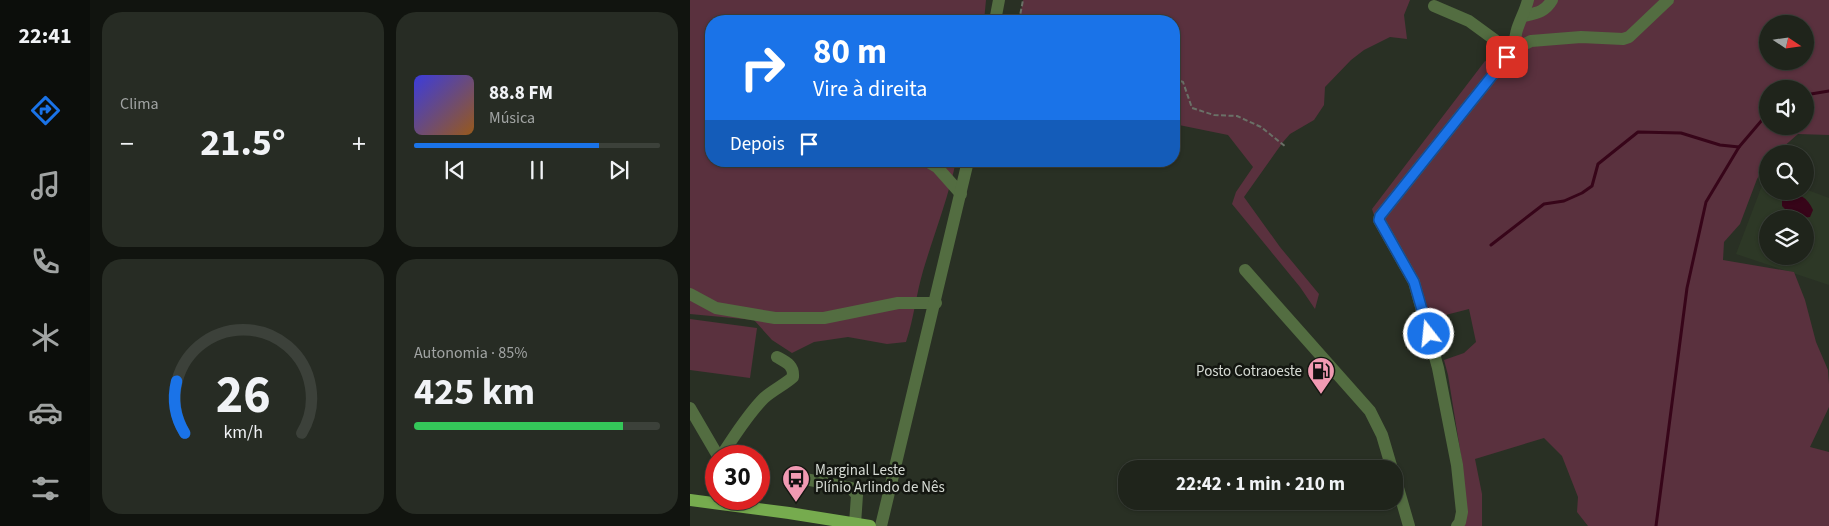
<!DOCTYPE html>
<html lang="pt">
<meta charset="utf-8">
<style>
body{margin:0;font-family:"Source Sans 3",sans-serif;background:#272c24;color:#f1f3f6;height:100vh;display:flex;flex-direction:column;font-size:19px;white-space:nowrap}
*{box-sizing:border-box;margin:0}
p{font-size:16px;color:#a1a4a3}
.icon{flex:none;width:28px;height:28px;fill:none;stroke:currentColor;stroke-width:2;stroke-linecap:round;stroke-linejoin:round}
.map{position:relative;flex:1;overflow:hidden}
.drawer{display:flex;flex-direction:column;gap:12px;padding:12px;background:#11140f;width:600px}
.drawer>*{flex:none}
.hud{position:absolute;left:15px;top:15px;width:475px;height:152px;border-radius:20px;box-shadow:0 1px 4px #0004,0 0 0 1px #3c413a;background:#1a73e8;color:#fff;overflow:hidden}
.needle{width:32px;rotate:103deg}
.controls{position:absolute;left:1069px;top:15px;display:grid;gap:10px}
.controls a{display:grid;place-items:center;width:55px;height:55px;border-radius:50%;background:#1f241b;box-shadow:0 1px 4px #0004,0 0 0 1px #3c413a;font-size:25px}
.speed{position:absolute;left:15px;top:445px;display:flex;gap:10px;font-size:25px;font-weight:700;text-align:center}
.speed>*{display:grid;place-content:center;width:65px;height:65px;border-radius:50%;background:#1f241b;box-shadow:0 1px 4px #0004,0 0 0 1px #3c413a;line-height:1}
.speed .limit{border:8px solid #d22;background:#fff;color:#111}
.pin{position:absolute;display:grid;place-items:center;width:42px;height:42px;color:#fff;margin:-21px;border-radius:10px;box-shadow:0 2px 8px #0006}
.me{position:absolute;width:55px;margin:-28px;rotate:344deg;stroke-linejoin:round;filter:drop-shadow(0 0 4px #0008)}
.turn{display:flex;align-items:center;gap:18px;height:105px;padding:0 25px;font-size:22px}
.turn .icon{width:65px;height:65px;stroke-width:2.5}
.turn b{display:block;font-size:35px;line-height:42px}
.then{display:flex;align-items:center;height:48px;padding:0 25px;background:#0003;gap:10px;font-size:19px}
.big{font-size:38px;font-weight:700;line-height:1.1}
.drawer .widget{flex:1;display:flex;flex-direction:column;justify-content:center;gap:8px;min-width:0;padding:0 18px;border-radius:20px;background:#272c24}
.drawer .dial{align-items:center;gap:0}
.dial svg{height:130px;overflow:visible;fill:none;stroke:#3c413a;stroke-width:7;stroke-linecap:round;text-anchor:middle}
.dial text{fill:#f1f3f6;stroke:none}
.song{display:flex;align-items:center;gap:15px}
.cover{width:60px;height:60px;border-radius:8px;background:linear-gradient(135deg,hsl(240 70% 55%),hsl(30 70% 35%))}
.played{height:5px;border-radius:2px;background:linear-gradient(90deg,#1a73e8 75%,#3c413a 75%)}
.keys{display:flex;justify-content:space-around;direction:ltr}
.heat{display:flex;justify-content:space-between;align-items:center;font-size:28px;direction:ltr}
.charge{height:8px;border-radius:4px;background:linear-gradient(90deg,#34c759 85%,#3c413a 0)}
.drawer .tiles{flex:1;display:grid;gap:12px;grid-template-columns:repeat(2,1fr)}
.trip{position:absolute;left:428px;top:460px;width:285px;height:50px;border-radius:20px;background:#1f241b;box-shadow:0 1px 4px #0004,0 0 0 1px #3c413a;font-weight:700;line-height:50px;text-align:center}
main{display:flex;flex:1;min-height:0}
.dock{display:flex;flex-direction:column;width:90px;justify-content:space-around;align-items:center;background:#0c0e0b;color:#a1a4a3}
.dock .icon{width:35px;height:35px}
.dock .selected{color:#1a73e8}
.dock b{font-size:22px;color:#f1f3f6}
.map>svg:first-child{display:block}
.built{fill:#2d3826;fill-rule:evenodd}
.green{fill:#5a313e;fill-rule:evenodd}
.water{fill:#370519}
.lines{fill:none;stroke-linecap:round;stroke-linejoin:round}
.stream{stroke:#370519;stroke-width:3}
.path{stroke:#6a7167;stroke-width:2;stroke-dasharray:5 2.5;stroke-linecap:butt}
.minor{stroke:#536d41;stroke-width:12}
.major{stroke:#76ab4e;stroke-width:12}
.route-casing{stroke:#114b97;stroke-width:12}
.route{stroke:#1a73e8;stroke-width:9}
.labels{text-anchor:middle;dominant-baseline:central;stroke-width:5;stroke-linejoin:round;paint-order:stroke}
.poi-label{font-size:15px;fill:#d6dbd4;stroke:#141711;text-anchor:end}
</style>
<main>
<nav class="dock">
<b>22:41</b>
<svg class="icon selected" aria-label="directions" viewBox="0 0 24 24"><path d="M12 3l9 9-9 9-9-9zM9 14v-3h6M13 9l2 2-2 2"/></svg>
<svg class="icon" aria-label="music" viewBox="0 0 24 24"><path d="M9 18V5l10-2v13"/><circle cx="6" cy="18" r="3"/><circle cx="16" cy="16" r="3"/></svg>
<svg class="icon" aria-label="phone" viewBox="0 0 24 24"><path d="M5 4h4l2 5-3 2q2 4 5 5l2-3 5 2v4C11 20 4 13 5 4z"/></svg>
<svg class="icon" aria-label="climate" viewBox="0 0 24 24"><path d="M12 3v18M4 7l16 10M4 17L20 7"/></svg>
<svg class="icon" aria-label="car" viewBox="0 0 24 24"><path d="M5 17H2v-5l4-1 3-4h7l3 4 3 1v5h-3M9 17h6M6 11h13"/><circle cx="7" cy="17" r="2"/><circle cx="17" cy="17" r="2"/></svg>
<svg class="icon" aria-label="filters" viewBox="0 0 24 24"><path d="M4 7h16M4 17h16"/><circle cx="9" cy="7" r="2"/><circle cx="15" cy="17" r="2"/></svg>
</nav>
<section class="drawer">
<div class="tiles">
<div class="widget"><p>Clima</p>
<div class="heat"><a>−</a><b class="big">21.5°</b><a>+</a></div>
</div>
<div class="widget">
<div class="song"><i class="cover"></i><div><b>88.8 FM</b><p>Música</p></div></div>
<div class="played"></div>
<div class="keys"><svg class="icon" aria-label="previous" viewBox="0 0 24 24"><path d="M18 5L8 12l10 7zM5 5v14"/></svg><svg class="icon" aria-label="pause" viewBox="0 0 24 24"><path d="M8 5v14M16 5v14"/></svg><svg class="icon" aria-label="next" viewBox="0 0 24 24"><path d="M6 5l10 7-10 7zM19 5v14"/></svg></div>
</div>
<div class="widget dial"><svg viewBox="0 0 100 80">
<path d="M14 69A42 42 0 1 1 86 69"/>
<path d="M14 69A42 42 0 0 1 9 37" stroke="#1a73e8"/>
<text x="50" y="56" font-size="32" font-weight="700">26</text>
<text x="50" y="72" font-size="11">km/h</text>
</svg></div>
<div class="widget"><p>Autonomia · 85%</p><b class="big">425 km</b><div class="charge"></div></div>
</div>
</section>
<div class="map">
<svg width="1139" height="526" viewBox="0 0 1139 526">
<rect width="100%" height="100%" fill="#293024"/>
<path class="built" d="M 1076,175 L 1077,175 L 1078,191 L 1115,191 L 1115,189 L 1139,198 L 1139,285 L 1046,254 ZM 1078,219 L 1115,219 L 1115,256 L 1078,256 Z"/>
<g class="green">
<path d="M 0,0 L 296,0 L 294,21 L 162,20 L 156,21 L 21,21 L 21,161 L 229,161 L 239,164 L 239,161 L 266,161 C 258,199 244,234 233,271 C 226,295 224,318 216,342 L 197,344 L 158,337 L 124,342 L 102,353 L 82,340 L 64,320 L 0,314 Z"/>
<polygon points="333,0 720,0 714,15 717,39 700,37 674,50 661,60 635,87 634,105 624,120 600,134 593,142 554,197 590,247 629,294 625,309 610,287 542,204 546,192 563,167 538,135 484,124 484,21 329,21"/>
<path d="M 841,0 L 1139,0 L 1139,135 L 1108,134 L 1085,154 L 1078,154 L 1077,163 L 1067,179 L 1050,224 L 1034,242 L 1033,260 L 1104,272 L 1115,300 L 1126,342 L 1138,370 L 1139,384 L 1139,407 L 1120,447 L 1139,452 L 1139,526 L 898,526 L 887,512 L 888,497 L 872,456 L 854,438 L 785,459 L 792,494 L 792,526 L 770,526 L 772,462 L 758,375 L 754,360 L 774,353 L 786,342 L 779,309 L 740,319 L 685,218 L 682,209 L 795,61 L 803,63 L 803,66 L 823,43 ZM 1078,24 L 1115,24 L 1115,61 L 1078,61 ZM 1078,89 L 1115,89 L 1115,126 L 1078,126 Z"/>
<polygon points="0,319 67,328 60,378 0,370"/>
</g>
<path class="water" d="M 1097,192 C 1110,194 1117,197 1123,210 L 1120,217 C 1107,220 1100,214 1092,206 L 1092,198 Z"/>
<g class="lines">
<g class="stream">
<polyline points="1115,95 1139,91"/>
<polyline points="801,245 854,204 874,201 892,193 902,186 908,164 948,132 991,133 1030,145 1049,147"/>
<polyline points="966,526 997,288 1016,202 1049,147 1078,113"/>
</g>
<g class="path">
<polyline points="329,21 333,0"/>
<polyline points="484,78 493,82 502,108 524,115 547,116 571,127 596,147"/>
</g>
<g class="minor">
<polyline points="744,6 779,21 805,40 817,57"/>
<path d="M 834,16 C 847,13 855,12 862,0"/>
<polyline points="305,21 309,0"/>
<path d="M 826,48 C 822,31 834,17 838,0"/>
<polyline points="237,161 247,167 271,194"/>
<polyline points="555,270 680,411 692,435 702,469"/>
<polyline points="0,294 26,308 85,318 134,318 208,303 246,303"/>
<polyline points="0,408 28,456"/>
<path d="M 31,456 C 44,437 57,415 74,398 C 83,390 94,385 103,377 C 104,365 96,362 87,357"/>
<polyline points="704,474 719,526"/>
<polyline points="115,479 161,488 167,495 165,524"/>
<polyline points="191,526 278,161"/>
<polyline points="767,526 770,522 772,512 767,465 748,368 724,282 689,220 690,216 817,57 826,48 841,41 891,37 933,39 939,37 978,0"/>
</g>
<polyline class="major" points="0,500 99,513 180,526"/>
</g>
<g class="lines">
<defs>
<polyline id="route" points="739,334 724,282 689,220 690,216 817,57"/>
</defs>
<use href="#route" class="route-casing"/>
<use href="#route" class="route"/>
</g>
<defs>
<symbol id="fuel-pin" viewBox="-11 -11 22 30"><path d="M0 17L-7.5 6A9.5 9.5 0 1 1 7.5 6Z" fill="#f19ab3" stroke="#141711"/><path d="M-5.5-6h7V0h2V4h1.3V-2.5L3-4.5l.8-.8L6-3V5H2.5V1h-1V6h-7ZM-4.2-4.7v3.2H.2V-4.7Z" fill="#111"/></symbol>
<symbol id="bus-pin" viewBox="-11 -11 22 30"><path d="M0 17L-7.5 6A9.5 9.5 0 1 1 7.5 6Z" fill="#f19ab3" stroke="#141711"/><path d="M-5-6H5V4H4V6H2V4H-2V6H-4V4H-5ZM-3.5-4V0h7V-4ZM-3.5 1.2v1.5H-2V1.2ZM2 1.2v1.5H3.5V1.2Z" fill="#111"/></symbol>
</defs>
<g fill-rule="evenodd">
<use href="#fuel-pin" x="615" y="355" width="32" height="43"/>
<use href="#bus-pin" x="90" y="463" width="32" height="43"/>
</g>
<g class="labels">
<g class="poi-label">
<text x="612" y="371">Posto Cotraoeste</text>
<text x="125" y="470" text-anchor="start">Marginal Leste<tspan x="125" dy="17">Plínio Arlindo de Nês</tspan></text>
</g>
</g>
</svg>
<div class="controls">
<a><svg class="needle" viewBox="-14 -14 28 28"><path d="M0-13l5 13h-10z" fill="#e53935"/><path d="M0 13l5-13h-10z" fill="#a1a4a3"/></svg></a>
<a><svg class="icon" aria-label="sound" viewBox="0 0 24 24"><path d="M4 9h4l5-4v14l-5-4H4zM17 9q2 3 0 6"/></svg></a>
<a><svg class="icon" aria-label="search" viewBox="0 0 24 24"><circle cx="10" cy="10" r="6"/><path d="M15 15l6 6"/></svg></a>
<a><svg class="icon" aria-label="layers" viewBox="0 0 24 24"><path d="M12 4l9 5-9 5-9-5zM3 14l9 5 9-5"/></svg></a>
</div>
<div class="speed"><div class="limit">30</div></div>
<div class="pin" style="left:817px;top:57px;background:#d93025"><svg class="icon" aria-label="arrive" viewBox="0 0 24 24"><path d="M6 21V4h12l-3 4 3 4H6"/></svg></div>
<svg class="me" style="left:739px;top:334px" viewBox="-20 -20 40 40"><circle r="17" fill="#1a73e8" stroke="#fff" stroke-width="3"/><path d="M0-11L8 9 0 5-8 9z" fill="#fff"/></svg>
<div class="trip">22:42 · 1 min · 210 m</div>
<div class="hud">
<div class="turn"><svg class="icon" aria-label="right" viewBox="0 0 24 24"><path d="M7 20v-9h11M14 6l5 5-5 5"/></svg><div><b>80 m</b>Vire à direita</div></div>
<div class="then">Depois<svg class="icon" aria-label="arrive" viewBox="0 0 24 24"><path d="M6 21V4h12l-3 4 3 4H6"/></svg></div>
</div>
</div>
</main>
